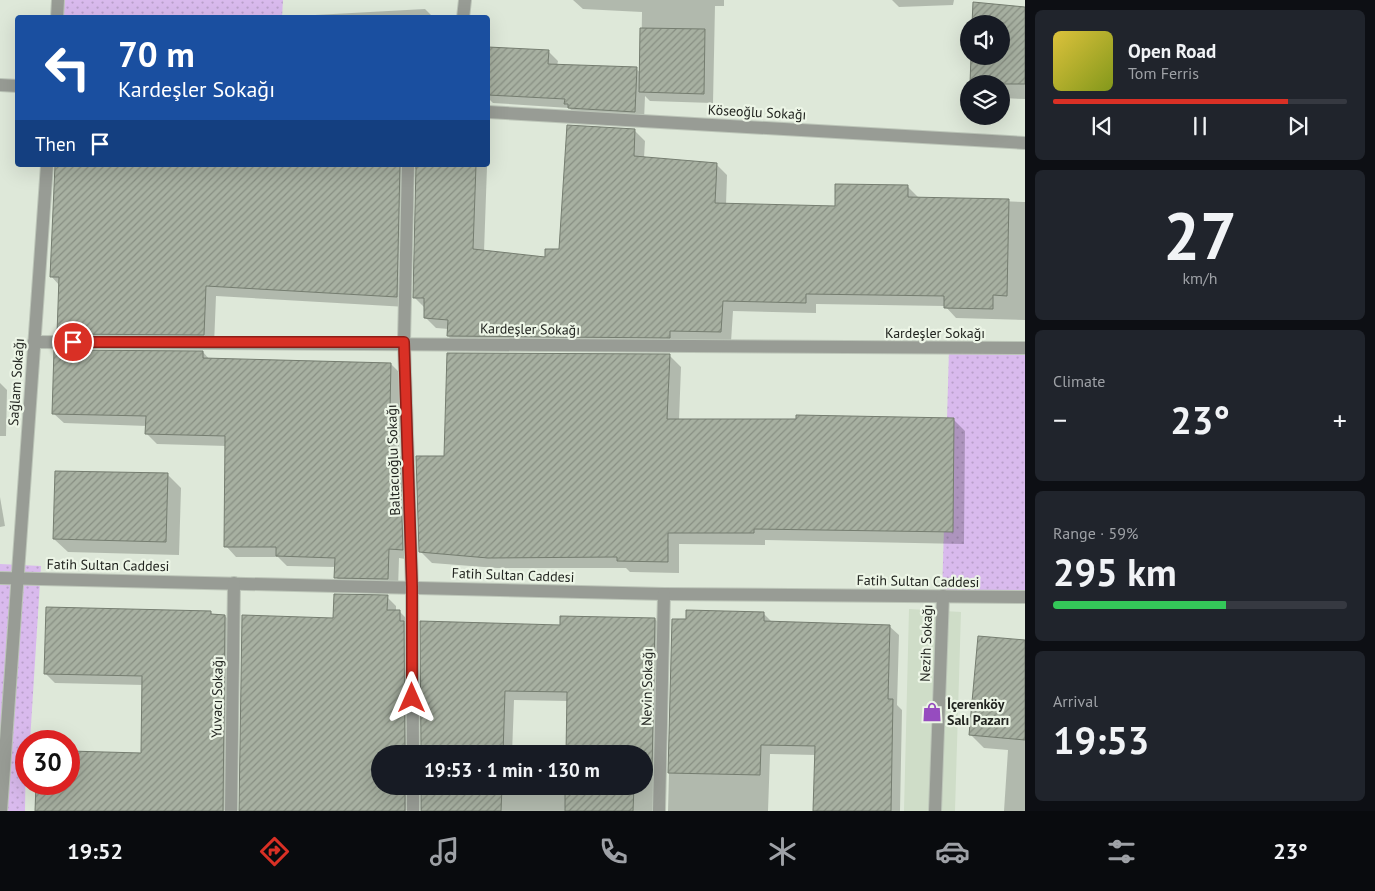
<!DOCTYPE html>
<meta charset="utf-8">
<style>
body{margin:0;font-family:"PT Sans",sans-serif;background:#20242c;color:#f1f3f6;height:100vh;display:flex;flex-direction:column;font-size:19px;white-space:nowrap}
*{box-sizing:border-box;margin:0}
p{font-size:16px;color:#9ea1a6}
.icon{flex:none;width:28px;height:28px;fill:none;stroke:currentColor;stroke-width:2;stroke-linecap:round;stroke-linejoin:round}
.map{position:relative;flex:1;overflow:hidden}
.details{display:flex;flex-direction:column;gap:10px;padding:10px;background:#0d0f14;width:350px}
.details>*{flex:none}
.hud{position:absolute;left:15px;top:15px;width:475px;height:152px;border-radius:5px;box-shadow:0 5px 20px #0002;background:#1a4fa0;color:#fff;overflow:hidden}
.fabs{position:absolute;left:960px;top:15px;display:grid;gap:10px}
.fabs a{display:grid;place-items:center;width:50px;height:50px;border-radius:50%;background:#171b24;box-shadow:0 5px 20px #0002;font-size:25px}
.speed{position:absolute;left:15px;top:730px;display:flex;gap:10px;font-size:25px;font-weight:700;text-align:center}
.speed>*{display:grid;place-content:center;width:65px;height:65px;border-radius:50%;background:#171b24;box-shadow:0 5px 20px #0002;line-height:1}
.speed .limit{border:8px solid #d22;background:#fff;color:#111}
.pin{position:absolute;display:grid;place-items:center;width:42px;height:42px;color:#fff;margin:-21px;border:2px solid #fff;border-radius:50%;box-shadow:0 1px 5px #0007}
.me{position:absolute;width:55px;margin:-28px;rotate:0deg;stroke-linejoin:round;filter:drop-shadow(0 0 4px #0008)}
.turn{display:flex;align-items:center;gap:18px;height:105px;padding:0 20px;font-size:22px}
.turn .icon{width:65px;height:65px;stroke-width:2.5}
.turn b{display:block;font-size:35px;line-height:42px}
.then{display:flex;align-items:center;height:48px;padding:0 20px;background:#0003;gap:10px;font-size:19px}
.big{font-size:38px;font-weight:700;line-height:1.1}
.details .widget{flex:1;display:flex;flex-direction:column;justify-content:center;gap:8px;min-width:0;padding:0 18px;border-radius:8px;background:#20242c}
.details .dial{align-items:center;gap:0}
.dial b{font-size:65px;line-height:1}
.song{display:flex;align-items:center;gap:15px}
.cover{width:60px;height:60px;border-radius:8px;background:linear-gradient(135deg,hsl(50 70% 55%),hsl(70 70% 35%))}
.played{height:5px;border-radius:2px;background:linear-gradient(90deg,#d93025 80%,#363941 80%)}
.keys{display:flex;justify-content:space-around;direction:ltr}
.heat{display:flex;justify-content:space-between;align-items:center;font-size:28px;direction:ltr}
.charge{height:8px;border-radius:4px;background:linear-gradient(90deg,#34c759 59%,#363941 0)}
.trip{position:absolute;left:371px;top:745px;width:282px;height:50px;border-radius:25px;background:#171b24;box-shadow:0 5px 20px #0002;font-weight:700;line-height:50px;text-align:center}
.menu{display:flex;height:80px;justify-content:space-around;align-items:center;background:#090b0e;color:#9ea1a6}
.menu .icon{width:35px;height:35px}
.menu .on{color:#d93025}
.menu b{font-size:22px;color:#f1f3f6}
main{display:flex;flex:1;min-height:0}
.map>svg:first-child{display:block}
.built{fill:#cfddc8}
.grass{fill:url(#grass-dots)}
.shadow{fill:#0003}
.building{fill:url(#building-hatch);stroke:#757d70}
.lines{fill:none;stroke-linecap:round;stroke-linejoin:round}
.street-casing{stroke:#bcc5b8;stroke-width:14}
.street{stroke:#989c95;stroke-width:12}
.route-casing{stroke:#8d1f18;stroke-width:12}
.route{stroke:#d93025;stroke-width:9}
.labels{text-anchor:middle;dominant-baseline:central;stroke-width:4.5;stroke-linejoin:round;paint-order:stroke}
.street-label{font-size:14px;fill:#222520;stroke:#ecf5e6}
.poi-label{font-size:14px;font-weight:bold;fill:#222520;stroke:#ecf5e6;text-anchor:start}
</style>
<main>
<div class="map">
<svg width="1025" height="811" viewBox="0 0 1025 811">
<defs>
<pattern id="grass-dots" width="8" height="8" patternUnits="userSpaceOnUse" patternTransform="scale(1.25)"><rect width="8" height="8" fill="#d9baed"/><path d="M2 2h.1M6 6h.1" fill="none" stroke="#baa0cb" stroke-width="1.8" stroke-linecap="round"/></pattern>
<pattern id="building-hatch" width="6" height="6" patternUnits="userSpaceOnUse" patternTransform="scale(1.25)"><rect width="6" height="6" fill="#a7b0a1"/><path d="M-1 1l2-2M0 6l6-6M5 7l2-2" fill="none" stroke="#888f83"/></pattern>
</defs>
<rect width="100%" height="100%" fill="#dee8d9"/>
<polygon class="built" points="909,609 961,612 955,811 904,811"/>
<g class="grass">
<polygon points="57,0 283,0 282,17 56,18"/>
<polygon points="949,349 1025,351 1025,600 942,597"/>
<polygon points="0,564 41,566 30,741 26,741 25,811 0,811"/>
</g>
<g class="shadow">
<polygon points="573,0 724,0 724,6 715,6 713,103 650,101 645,96 644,121 579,117 569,108 493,103 488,98 488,49 548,51 558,61 557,66 636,69 641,73 642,12 583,9"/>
<polygon points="892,0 954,0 953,5 899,7"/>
<polygon points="1025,8 1025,99 1001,98 1001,56"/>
<polygon points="425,9 434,18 315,18 315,15"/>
<polygon points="634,130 645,141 644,158 716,164 727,175 726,205 836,208 908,187 919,198 1025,202 1025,320 956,318 945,306 816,304 816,313 733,311 731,342 459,347 448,336 449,329 436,328 425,317 425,308 414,297 417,168 412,171 407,307 216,296 214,345 69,344 58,334 60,286 51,276 56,165 485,165 487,167 484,252 546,258 561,251"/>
<polygon points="203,352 210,360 391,364 401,374 399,458 409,468 412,560 399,558 398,589 346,588 336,577 336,567 287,566 278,557 236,557 226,546 227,446 157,444 147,434 147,426 64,423 53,413"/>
<polygon points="669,355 681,367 679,420 953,419 965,431 964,544 765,540 765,545 679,544 679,573 630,572 626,568 497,568 432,563 420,551 445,458"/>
<polygon points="0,383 7,390 6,436 0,436"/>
<polygon points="167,474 181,488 179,555 68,552 54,539"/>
<polygon points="0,497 5,526 0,527"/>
<polygon points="387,597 396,606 396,612 400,612 409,621 414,754 380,754 380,786 645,786 645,754 568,701 514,700 512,754 422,754 561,626 655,619 664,629 660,811 422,811 422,788 419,788 414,811 240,811 335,619"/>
<polygon points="210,612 214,616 225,616 234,625 232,811 37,811 37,784 69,784 69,753 142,754 144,685 55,683 46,674"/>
<polygon points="763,613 773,623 889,626 899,635 897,705 902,710 900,811 815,811 816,755 770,754 768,811 668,811 673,620"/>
<polygon points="1025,641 1025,811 1004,811 1008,750 984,748 971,735"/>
</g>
<g class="building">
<polygon points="973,2 1025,7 1025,84 970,84 971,56 1001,56 1001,24 972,24"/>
<polygon points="640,28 705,29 704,94 639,92"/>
<polygon points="488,47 549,50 548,64 637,67 635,112 568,108 568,104 564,104 565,99 488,95"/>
<polygon points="567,125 635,129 634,156 717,163 715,203 835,206 835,184 908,185 908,197 1009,199 1007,296 993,295 993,309 944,308 944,296 806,294 806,303 723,301 721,332 670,331 670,338 447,336 448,320 424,318 424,298 413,298 416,165 476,165 473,249 545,257 545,249 559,249"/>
<polygon points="55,165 400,165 397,297 206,286 204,335 57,334 59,277 50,277"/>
<polygon points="54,350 203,351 203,358 391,363 389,456 400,456 403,550 389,549 388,579 334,578 335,558 276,556 276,547 224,547 225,436 145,434 146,416 52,414"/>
<polygon points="447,353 670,354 667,419 796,419 796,415 954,418 953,532 754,529 754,533 668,533 668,562 617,561 617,557 488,558 419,552 416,456 444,456"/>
<polygon points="55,471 168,473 166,542 53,539"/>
<polygon points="334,594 388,595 387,610 400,610 400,621 404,621 405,754 380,754 380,786 405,786 405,811 239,811 242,615 333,618"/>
<polygon points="46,607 211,611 211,614 225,615 223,811 35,811 36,784 69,784 69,751 141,753 142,676 44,674"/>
<polygon points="686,610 764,612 764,621 890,625 888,699 893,699 891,811 813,811 815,746 761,745 760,775 668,773 672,619 686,619"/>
<polygon points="560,616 655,618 652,773 645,773 645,754 566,754 567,692 505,691 503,754 421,754 420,621 560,625"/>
<polygon points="978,636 1025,640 1025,740 969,735"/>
<polygon points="421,786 502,786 501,811 421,811"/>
<polygon points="565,786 634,786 633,811 565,811"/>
</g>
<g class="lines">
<defs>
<g id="street">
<polyline points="57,18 58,0"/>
<polyline points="463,18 465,0"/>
<polyline points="0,85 18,86"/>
<polyline points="488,112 1025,143"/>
<polyline points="408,165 404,342 412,587 413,754"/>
<polyline points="34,342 1025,348"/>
<polyline points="0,578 664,594 1025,597"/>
<polyline points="413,786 413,811"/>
<polyline points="1,811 47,165"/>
<polyline points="231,811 234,583"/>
<polyline points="659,811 664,594"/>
<polyline points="935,811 943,596"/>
</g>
</defs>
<use href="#street" class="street-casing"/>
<use href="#street" class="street"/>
</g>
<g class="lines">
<defs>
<polyline id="route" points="73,342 404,342 412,587 412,698"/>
</defs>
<use href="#route" class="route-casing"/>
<use href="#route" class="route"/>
</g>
<defs>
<symbol id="shop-bare" viewBox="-9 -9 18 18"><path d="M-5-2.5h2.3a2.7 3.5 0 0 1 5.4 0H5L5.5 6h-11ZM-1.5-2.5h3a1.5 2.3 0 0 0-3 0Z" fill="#964cbf" stroke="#ecf5e6" stroke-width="2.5" paint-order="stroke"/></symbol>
</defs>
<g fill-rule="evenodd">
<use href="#shop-bare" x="918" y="698" width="28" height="28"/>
</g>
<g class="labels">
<g class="street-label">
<text transform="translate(757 112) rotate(3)">Köseoğlu Sokağı</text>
<text transform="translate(530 329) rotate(1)">Kardeşler Sokağı</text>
<text x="935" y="333">Kardeşler Sokağı</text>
<text transform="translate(16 382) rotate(-86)">Sağlam Sokağı</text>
<text transform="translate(393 460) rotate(-92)">Baltacıoğlu Sokağı</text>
<text transform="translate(108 565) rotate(1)">Fatih Sultan Caddesi</text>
<text transform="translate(513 575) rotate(2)">Fatih Sultan Caddesi</text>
<text transform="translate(918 581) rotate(1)">Fatih Sultan Caddesi</text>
<text transform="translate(926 643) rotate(-88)">Nezih Sokağı</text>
<text transform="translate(647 687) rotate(-89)">Nevin Sokağı</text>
<text transform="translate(217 697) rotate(-89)">Yuvacı Sokağı</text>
</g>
<g class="poi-label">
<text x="947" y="704">İçerenköy<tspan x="947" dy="16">Salı Pazarı</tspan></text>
</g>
</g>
</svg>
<div class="fabs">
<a><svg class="icon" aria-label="sound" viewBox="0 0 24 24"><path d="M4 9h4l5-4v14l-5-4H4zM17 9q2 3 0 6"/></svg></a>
<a><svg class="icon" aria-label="layers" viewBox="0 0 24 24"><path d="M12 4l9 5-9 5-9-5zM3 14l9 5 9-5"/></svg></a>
</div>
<div class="speed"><div class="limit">30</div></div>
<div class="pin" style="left:73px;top:342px;background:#d93025"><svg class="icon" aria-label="arrive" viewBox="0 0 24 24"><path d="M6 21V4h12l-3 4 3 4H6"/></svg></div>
<svg class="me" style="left:412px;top:698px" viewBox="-20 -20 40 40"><path d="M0-17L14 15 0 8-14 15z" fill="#d93025" stroke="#fff" stroke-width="4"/></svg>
<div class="trip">19:53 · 1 min · 130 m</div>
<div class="hud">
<div class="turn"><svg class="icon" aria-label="left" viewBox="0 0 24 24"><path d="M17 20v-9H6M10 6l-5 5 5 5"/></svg><div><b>70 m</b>Kardeşler Sokağı</div></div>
<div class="then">Then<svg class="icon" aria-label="arrive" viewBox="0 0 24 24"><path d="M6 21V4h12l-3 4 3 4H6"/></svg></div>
</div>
</div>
<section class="details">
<div class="widget">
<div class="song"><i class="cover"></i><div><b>Open Road</b><p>Tom Ferris</p></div></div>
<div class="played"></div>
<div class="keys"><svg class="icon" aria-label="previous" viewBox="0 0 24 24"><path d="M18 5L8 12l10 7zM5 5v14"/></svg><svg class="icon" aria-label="pause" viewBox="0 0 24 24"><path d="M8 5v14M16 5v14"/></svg><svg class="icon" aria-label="next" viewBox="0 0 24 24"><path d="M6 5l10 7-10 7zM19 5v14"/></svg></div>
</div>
<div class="widget dial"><b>27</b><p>km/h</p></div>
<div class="widget"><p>Climate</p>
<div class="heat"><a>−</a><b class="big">23°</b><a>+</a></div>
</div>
<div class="widget"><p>Range · 59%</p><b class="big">295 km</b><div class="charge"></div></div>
<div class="widget"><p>Arrival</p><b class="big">19:53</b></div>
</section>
</main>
<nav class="menu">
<b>19:52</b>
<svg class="icon on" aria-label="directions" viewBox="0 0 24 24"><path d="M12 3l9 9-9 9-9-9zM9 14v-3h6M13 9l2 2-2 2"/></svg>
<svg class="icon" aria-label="music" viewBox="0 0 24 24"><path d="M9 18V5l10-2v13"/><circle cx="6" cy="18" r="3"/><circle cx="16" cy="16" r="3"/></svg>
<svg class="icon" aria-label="phone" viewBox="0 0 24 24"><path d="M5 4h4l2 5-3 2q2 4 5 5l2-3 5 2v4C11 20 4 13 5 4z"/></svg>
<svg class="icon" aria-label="climate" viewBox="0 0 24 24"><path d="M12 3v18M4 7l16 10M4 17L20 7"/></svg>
<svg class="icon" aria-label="car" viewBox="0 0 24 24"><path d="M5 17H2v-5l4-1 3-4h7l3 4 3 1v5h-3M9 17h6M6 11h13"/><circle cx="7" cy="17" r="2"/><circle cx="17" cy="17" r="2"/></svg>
<svg class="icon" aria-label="filters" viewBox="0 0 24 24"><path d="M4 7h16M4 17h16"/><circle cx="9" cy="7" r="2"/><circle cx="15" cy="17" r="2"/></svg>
<b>23°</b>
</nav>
